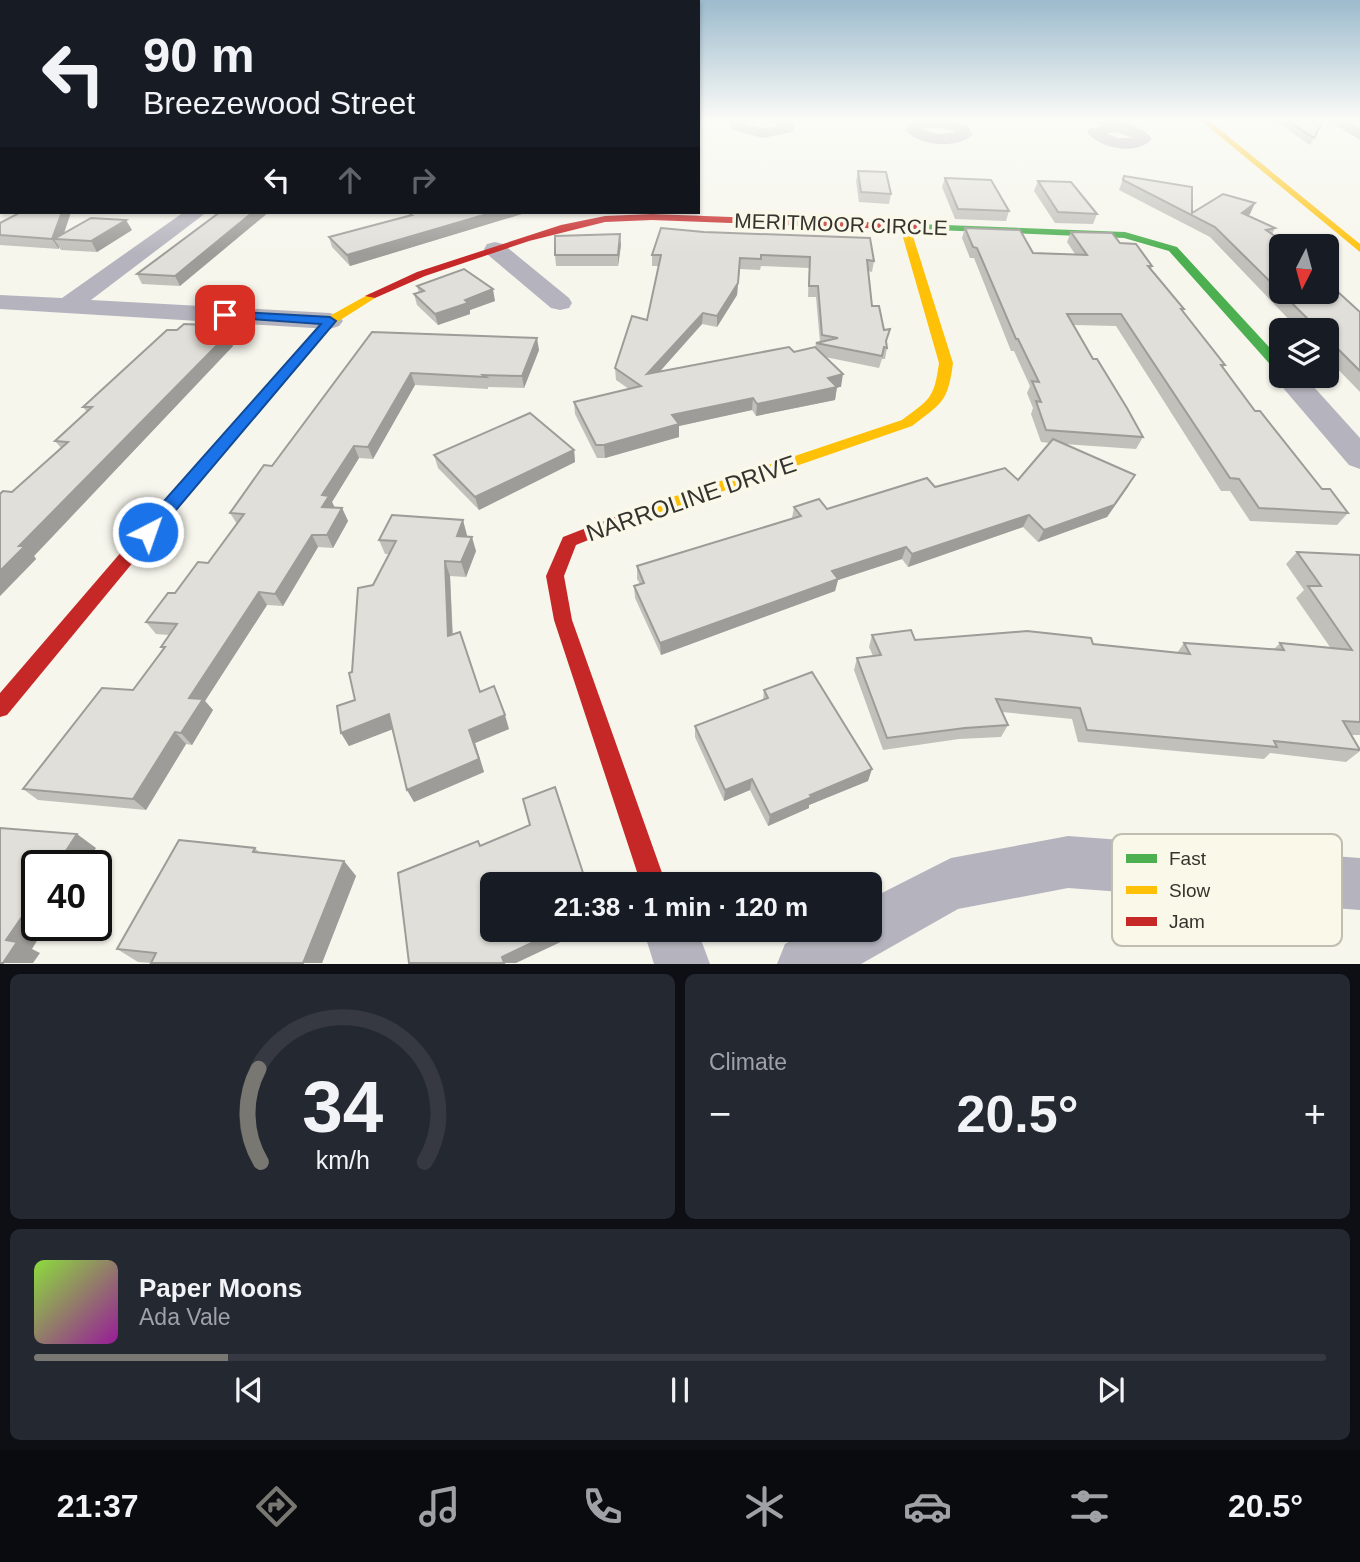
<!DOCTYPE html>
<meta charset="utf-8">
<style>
body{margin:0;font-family:Arial,sans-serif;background:#242831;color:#f1f3f6;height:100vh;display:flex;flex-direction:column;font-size:26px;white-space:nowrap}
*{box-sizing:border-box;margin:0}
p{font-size:23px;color:#9ea1a6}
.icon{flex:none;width:38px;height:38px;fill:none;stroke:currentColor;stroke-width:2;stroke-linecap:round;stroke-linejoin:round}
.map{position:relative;height:964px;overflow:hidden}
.details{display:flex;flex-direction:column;gap:10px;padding:10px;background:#0d0f14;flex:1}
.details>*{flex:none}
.top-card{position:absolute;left:0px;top:0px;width:700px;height:214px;box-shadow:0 2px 5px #0004;background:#171b24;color:#f1f3f6;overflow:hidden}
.needle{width:46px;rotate:186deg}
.controls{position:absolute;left:1269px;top:234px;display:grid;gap:14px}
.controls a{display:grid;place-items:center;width:70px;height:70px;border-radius:10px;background:#171b24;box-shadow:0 2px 5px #0004;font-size:35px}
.speed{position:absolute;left:21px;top:850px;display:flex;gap:14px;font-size:35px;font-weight:700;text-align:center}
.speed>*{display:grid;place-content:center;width:91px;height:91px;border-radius:50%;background:#171b24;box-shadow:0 2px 5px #0004;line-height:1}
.speed .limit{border:4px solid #111;border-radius:10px;background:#fff;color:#111}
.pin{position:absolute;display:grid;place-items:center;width:60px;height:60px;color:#fff;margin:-30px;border-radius:14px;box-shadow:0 4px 10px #0006}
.me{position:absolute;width:77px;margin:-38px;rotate:41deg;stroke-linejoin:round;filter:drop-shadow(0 0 5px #0008)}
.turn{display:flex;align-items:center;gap:24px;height:147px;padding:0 28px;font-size:32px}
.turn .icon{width:91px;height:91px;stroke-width:2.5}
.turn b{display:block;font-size:49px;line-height:60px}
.lanes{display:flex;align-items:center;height:66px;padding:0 28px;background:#0003;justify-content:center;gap:35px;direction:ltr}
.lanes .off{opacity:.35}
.big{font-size:52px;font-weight:700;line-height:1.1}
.details .tile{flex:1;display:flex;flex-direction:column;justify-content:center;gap:10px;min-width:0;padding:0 24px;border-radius:10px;background:#242831}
.details .dial{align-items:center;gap:0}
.dial svg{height:182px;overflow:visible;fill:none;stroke:#363941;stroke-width:7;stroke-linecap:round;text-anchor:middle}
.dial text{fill:#f1f3f6;stroke:none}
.song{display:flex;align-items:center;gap:21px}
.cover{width:84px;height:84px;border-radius:10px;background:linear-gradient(135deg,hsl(90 70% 55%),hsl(300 70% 35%))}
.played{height:7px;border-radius:4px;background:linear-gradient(90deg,#787771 15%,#363941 15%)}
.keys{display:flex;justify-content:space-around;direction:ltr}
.heat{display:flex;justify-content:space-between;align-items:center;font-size:38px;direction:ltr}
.details .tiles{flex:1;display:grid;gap:10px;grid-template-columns:1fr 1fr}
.tile:last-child{grid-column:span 2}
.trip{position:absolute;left:480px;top:872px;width:402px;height:70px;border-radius:10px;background:#171b24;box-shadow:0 2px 5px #0004;font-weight:700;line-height:70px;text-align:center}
.dock{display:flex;height:112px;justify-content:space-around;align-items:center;background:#090b0e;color:#9ea1a6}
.dock .icon{width:49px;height:49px}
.dock .current{color:#787771}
.dock b{font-size:32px;color:#f1f3f6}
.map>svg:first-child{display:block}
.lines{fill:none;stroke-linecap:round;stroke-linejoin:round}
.street{fill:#b5b4be;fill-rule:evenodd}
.fast{fill:#4caf50;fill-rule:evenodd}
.slow{fill:#ffc107;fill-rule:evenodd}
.jam{fill:#c62828;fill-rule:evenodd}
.wall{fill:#c1c0bb;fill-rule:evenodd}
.shaded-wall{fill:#9d9c98}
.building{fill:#e0dfd9;stroke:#9d9c98;stroke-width:2}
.route{fill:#1a73e8;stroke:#114b97;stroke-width:2}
.labels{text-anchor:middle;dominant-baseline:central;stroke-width:7;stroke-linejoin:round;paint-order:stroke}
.far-street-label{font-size:21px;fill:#34332e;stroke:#faf9e9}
.street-label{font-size:24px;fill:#34332e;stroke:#faf9e9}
.key{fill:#faf9e9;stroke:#bfbeb1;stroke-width:2}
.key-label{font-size:19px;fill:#34332e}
</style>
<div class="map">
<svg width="1360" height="964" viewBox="0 0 1360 964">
<rect width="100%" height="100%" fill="#f6f6ed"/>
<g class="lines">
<g class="street">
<polygon points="734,119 752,119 747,124 763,128 778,126 771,119 792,119 794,129 792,132 763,138 733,130 730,124"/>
<path d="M 945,119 L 967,125 L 973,134 C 958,150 919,146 905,130 L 912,121 ZM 935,127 L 955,131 L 955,132 L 938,134 L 922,129 Z"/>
<path d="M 1094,119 C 1113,119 1140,123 1152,139 C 1137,156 1100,149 1087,132 L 1089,129 L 1101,126 ZM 1115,132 L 1133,138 L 1118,138 L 1107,134 Z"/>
<polygon points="1326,119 1346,119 1360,128 1360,140"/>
<polygon points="184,212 207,212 91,300 330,313 339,316 343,321 339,326 330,329 0,309 0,295 62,298"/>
<polygon points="495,242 503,244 569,298 572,303 569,308 560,310 551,308 487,254 484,249 487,244"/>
<polygon points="1281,369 1281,376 1304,376 1360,438 1360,469 1349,465 1278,382 1274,376"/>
<polygon points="1068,836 1360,858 1360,910 1068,888 958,909 861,964 777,964 785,944 812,929 870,929 870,899 951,858"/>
<polygon points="643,929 697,929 710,964 654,964"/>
</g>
<polygon class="fast" points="918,224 1125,232 1177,247 1281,360 1281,372 1276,371 1169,251 1124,238 914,229 914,225"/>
<g class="slow">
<polygon points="1199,119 1207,119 1360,244 1360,252"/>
<path d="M 905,224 L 910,227 L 953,363 C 948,402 942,403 912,426 L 628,524 L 616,524 L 614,520 L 616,516 L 902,420 C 930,399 934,399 939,363 L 900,227 Z"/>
<polygon points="371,293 377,296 375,298 334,324 177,509 165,509 163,505 165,501 326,318"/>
</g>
<g class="jam">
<polygon points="652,214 918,224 923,227 918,230 652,220 605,222 529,241 425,276 375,298 365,296 417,272 561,225 605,216"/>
<polygon points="171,499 179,505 177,509 7,715 0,717 0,693 165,501"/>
<polygon points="622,514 628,516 630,520 628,524 576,545 564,576 572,620 666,884 641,884 554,620 546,576 563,537"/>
</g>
</g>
<g class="wall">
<polygon points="1272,119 1324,119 1310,145"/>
<polygon points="858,171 891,194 889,204 859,202 856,181"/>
<polygon points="1124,176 1192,213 1250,214 1247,215 1275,228 1272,234 1281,247 1360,312 1360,392 1326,357 1326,331 1300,331 1210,237 1119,190"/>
<polygon points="945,178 1009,211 1006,221 955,219 942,187"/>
<polygon points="1038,181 1097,214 1093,224 1055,223 1034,191"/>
<polygon points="71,212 64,233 132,230 97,252 61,250 59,247 59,249 0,245 0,223"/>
<polygon points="220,212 180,286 142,284 137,274"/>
<polygon points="414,212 525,212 525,213 350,266 332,247 329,237 410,216 409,213"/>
<path d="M 661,228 L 874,261 L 872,272 L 868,271 L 872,306 L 887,348 L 885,359 L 882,359 L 879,368 L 825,357 L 841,387 L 837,387 L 835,400 L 756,416 L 752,410 L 679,426 L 679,437 L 605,458 L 597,458 L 575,414 L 574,402 L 629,389 L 616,380 L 615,368 L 647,320 L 659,266 L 652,266 L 652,255 ZM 761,266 L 809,268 L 808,297 L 816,297 L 820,342 L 816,343 L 815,348 L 794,352 L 660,371 L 702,324 L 717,327 L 737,295 L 740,269 L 760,270 Z"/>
<polygon points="965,228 1033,253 1075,254 1067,242 1071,232 1120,243 1152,266 1151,269 1184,309 1182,311 1225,365 1223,367 1255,411 1322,489 1348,513 1337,525 1250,521 1230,491 1221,491 1116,326 1074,325 1093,359 1143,437 1136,449 1064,444 1128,487 1107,517 1038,542 1023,527 908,567 902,559 838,580 835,591 661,655 635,598 634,586 640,584 637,579 637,566 792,518 794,507 827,509 935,487 1018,480 1050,443 1041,442 1031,414 1033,408 1027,393 1030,386 1014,351 1011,351 974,258 970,258 962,238"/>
<polygon points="621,245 618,266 556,266 555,255"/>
<polygon points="417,286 495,301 470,310 470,314 438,325 417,305 414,294 419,293"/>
<polygon points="230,326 236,338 232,342 233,346 34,556 36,559 0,596 0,494 12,492 61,448 55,441 87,412 83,407 177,330"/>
<polygon points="372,332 539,350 524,388 488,387 488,389 415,385 373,459 359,458 332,502 335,508 342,508 348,521 333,548 318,547 283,606 267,605 205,701 213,710 192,745 186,744 146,810 38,800 23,789 133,690 163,649 161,647 169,635 156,634 146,622 175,593 208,563 237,524 230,513 272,466"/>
<polygon points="574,450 575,462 479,510 438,468 434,455"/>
<polygon points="467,535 467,536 476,551 466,577 450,576 453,635 480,692 509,729 475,743 484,772 414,802 407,790 392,729 349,746 341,733 355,700 352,672 373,585 389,554 385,554 379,540"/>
<polygon points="1297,552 1360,555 1360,735 1352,735 1360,749 1360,751 1346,762 1270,753 1264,759 1078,742 1072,719 1002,712 1008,725 1001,737 959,739 883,750 854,670 857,658 873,656 869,647 872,635 915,640 1093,644 1177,653 1184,643 1274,649 1280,643 1330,647 1296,598 1304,590 1286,564"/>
<polygon points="764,690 868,781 809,805 809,808 768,826 750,790 724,801 695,737 695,726 763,700"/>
<polygon points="255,848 259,852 344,861 356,876 322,963 151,963 138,962 117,949"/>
</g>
<g class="shaded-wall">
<polygon points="1255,203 1250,214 1236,223 1242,213"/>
<polygon points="62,212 71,212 62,239 54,239 59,247 59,249 52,239"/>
<polygon points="253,212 269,212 180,286 175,276"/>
<polygon points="494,212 525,212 525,213 350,266 347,255"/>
<polygon points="126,220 132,230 97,252 91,241"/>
<polygon points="620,234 621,245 618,266 618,255"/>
<polygon points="740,258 737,295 717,327 717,316"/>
<polygon points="493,289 495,301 470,310 470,314 438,325 435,314 465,300"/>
<polygon points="703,313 702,324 647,386 647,374"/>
<polygon points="230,326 236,338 232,342 233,346 34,556 36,559 0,596 0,571 19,546"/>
<polygon points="537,338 539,350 524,388 522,376"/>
<polygon points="411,373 415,385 373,459 368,447"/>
<polygon points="843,374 841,387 837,387 835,400 756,416 757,404 828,378"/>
<polygon points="753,398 752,410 679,426 679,437 605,458 604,445 672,415"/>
<polygon points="354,446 359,458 332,502 335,508 322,507 322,495"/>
<polygon points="574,450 575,462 479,510 475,497"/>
<polygon points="1135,475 1128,487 1107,517 1038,542 1044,530"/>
<polygon points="342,508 348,521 333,548 327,535"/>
<polygon points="1029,515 1023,527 908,567 912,554"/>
<polygon points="463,520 467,535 461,550 457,536"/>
<polygon points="312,535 318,547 283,606 275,594"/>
<polygon points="472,537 476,551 466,577 461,562"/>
<polygon points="906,547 902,559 838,580 835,591 661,655 660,643 832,571"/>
<polygon points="445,561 450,576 453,651 448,636"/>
<polygon points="259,592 267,605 205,701 213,710 192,745 181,733 189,698"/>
<polygon points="389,714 396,728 349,746 341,733"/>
<polygon points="505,715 509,729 475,743 484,772 414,802 407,790 469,730"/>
<polygon points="175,732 186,744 146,810 133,799"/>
<polygon points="872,769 868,781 809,805 809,808 768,826 770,815 810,795"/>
<polygon points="752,779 750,790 724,801 725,790"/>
<polygon points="77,834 96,848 84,866 56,866"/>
<polygon points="344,861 356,876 322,963 303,963"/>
<polygon points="37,895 37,926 46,926 32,949 40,953 33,963 3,963 6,940"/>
<polygon points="561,929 581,929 582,932 516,963 504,963 502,957"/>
</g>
<g class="building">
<polygon points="1285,119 1324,119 1314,138"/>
<polygon points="858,171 886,172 891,194 861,192"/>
<polygon points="1124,176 1192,187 1192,213 1223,194 1255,203 1242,213 1275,228 1266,230 1291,247 1281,247 1281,292 1326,292 1326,281 1360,312 1360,371 1326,337 1326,331 1320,331 1215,227 1123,180"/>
<polygon points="945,178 991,180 1009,211 958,209"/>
<polygon points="1038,181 1071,182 1097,214 1058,212"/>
<polygon points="21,212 62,212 52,239 0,235 0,223"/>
<polygon points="220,212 253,212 175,276 137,274"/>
<polygon points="414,212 494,212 347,255 329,237 412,215 409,213"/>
<polygon points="91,218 126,220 91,241 54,239"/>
<polygon points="661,228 704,232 870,238 874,261 867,260 872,306 879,306 884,330 890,329 886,341 887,348 884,347 882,356 816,343 838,338 822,335 818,286 809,286 810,257 761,255 761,259 740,258 738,283 717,316 703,313 647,374 789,347 794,352 815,347 843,374 828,378 837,387 757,404 753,398 672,415 679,424 604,445 596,445 574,402 641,386 615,368 632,316 647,320 661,255 652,255"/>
<polygon points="965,228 1020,230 1033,253 1087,255 1071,232 1112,233 1120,243 1136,244 1152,266 1148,266 1184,309 1181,309 1225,365 1221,365 1255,411 1260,411 1322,489 1330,489 1348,513 1259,508 1239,479 1230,478 1121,314 1067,314 1093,359 1097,359 1127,408 1143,437 1046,430 1036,401 1041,402 1032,381 1039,382 1018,339 1016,339 977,248 973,247"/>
<polygon points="620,234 618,255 555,255 555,236"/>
<polygon points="464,269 493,289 465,300 468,303 435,314 414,294 424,291 417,286"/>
<polygon points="184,324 230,326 222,334 228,334 19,546 25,546 0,571 0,494 3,491 12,492 68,442 55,441 92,407 83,407 167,330 177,330"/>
<polygon points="372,332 537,338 522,376 483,375 486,377 411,373 368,447 354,446 322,495 329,496 322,507 342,508 327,535 312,535 275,594 259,592 189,698 203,699 181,733 175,732 133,799 23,789 102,688 133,690 165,647 161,647 177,624 146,622 168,593 175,593 198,562 208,563 244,514 230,513 264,465 272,466"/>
<polygon points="530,413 574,450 475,497 434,455"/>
<polygon points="1053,439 1135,475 1114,505 1044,530 1029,515 912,554 906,547 832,571 838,579 660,643 634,586 644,583 637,566 801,516 794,507 819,499 827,509 927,478 935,487 1005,468 1018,480"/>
<polygon points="392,515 463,520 457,536 472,537 461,562 445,561 448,636 460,632 480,692 494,686 505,715 469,730 479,759 407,790 389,714 341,733 337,706 355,700 349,673 352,672 358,588 373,585 396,541 379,540"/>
<polygon points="1297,552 1360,555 1360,722 1343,721 1360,750 1274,741 1277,747 1087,730 1080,708 996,699 1008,725 965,728 887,738 857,658 881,655 872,635 911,630 915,640 1027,631 1091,638 1093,644 1190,654 1184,643 1284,650 1280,643 1352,650 1308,586 1321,586"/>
<polygon points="812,672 872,769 810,795 812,797 770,815 752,779 725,790 695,726 768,698 764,690"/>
<polygon points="555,787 586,882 583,884 492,884 492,929 561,929 502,957 504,963 409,963 398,873 478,841 480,846 530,825 523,799"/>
<polygon points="0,828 77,834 56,866 37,866 37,895 6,940 17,942 3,963 0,963"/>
<polygon points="179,840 255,848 253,852 344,861 303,963 151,963 156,953 117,949"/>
</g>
<linearGradient id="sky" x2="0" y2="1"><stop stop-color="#9cbbcd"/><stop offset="0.47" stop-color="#fbfbf7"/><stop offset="1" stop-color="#fbfbf7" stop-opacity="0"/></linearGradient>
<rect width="1360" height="254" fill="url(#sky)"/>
<polygon class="route" points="225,311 330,317 336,321 154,536 141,536 139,532 141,527 321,324 220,317 220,312"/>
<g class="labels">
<g class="far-street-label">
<text transform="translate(841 224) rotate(2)">MERITMOOR CIRCLE</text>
</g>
<g class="street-label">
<text transform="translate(691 498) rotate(-19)">NARROLINE DRIVE</text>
</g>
</g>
<rect x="1112" y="834" width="230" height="112" rx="10" class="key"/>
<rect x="1126" y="854" width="31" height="9" fill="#4caf50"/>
<rect x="1126" y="886" width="31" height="8" fill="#ffc107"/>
<rect x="1126" y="917" width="31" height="9" fill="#c62828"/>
<g class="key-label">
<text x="1169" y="865">Fast</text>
<text x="1169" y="897">Slow</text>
<text x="1169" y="928">Jam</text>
</g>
</svg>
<div class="controls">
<a><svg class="needle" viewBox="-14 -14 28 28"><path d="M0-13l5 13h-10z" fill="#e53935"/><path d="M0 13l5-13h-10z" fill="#9ea1a6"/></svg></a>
<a><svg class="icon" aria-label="layers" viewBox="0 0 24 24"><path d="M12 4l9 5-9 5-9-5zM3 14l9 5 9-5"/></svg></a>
</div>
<div class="speed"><div class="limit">40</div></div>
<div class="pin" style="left:225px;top:315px;background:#d93025"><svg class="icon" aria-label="arrive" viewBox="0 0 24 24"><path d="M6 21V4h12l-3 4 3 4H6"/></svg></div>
<svg class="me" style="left:148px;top:532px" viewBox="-20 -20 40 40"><circle r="17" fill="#1a73e8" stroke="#fff" stroke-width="3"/><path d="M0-11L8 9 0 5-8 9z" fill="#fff"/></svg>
<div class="trip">21:38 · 1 min · 120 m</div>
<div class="top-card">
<div class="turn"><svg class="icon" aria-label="left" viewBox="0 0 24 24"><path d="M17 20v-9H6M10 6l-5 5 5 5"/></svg><div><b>90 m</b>Breezewood Street</div></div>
<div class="lanes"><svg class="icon" aria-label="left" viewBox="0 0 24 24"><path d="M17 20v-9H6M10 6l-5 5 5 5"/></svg><svg class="icon off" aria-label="ahead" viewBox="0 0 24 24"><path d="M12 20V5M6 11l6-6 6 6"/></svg><svg class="icon off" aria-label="right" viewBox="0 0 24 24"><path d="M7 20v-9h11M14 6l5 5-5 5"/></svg></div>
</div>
</div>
<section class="details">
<div class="tiles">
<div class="tile dial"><svg viewBox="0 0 100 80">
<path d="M14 69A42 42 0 1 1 86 69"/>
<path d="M14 69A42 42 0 0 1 13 28" stroke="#787771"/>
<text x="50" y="56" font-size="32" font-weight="700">34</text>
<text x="50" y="72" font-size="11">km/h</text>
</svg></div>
<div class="tile"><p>Climate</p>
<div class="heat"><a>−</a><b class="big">20.5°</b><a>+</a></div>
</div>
<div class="tile">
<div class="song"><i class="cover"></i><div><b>Paper Moons</b><p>Ada Vale</p></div></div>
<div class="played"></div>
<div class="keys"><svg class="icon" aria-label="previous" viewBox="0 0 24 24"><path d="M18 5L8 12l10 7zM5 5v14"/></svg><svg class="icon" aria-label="pause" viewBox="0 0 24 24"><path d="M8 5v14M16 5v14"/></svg><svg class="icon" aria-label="next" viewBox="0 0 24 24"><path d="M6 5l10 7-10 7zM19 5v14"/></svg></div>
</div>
</div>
</section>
<nav class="dock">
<b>21:37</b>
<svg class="icon current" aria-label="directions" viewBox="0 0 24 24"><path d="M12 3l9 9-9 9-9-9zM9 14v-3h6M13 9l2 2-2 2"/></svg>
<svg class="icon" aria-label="music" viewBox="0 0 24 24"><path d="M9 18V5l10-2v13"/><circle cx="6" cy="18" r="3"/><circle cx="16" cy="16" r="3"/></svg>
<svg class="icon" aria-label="phone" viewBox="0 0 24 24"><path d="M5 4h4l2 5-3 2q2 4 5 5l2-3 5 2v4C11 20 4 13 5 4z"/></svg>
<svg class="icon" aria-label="climate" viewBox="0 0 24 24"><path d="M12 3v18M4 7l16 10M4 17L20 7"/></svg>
<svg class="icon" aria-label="car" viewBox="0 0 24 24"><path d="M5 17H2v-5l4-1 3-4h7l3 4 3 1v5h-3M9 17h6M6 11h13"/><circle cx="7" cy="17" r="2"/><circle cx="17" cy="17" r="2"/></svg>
<svg class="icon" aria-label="filters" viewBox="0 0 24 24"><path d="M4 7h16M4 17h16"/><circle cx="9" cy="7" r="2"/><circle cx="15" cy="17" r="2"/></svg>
<b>20.5°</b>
</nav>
